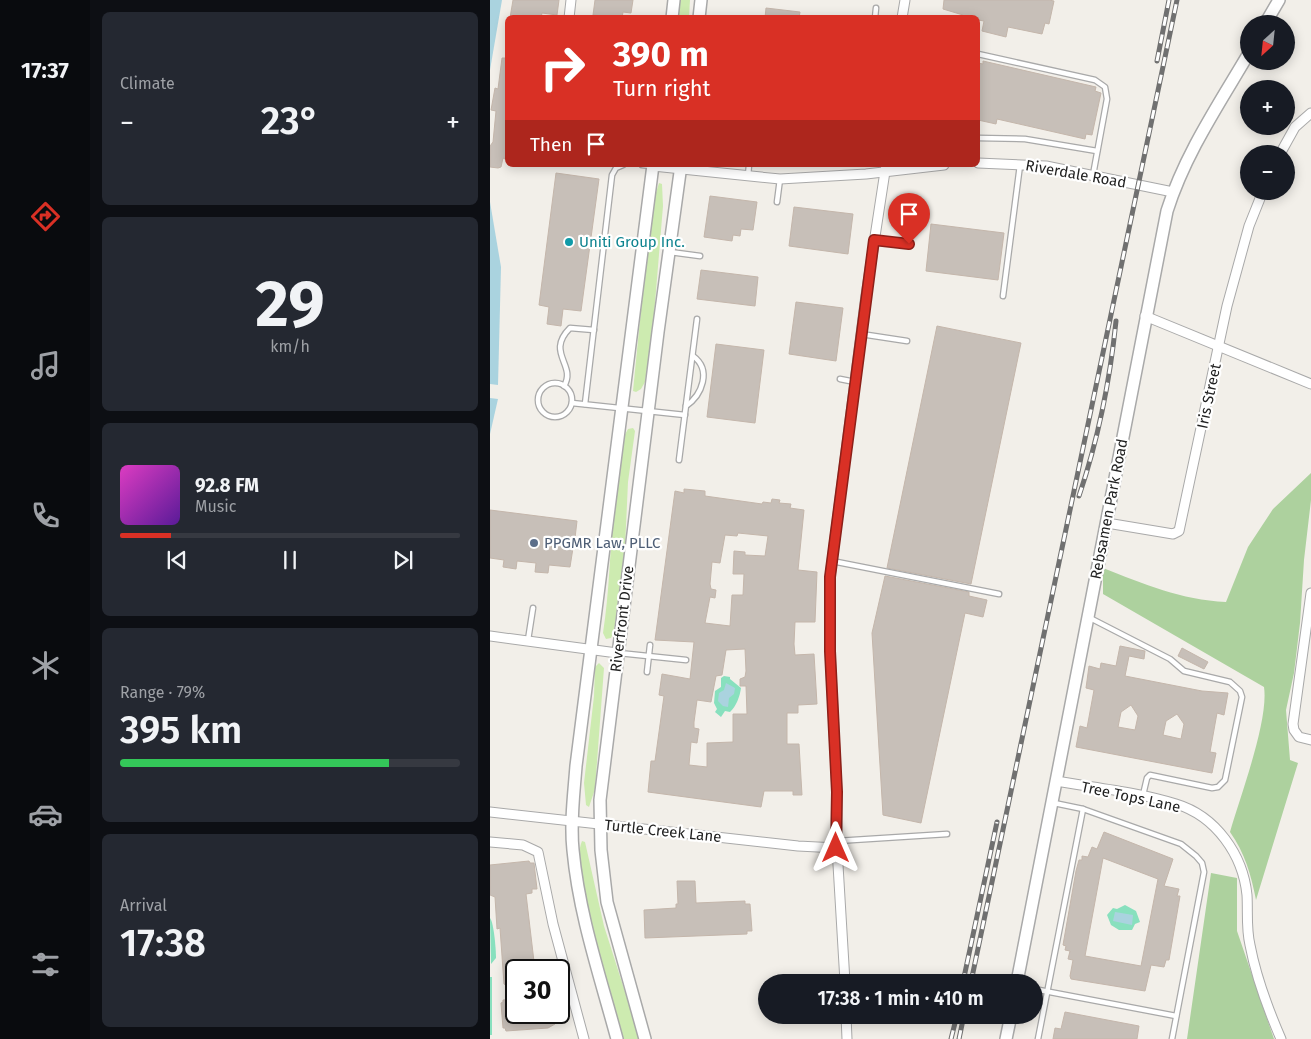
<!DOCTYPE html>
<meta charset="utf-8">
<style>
body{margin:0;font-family:"Fira Sans",sans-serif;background:#242831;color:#f1f3f6;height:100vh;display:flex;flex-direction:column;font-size:19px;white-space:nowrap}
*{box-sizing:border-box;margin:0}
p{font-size:16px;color:#9ea1a6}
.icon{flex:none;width:28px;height:28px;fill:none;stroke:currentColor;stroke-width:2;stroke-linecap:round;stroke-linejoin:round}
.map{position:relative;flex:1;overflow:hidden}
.panel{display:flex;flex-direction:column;gap:12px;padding:12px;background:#0d0f14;width:400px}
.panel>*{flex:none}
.guide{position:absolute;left:15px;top:15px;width:475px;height:152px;border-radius:8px;box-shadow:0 2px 12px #0003;background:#d93025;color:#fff;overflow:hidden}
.needle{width:32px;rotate:207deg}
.buttons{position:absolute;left:750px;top:15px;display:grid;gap:10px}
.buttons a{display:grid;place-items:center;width:55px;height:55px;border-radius:50%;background:#171b24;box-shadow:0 2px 12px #0003;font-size:25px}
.speed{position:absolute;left:15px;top:959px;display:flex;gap:10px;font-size:25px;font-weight:700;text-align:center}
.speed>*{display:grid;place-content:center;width:65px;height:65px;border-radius:50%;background:#171b24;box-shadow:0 2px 12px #0003;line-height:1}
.speed .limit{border:2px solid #111;border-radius:8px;background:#fff;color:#111}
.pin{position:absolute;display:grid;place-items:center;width:42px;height:42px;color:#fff;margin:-51px -21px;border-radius:50% 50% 50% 0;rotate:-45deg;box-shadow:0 0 5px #0007}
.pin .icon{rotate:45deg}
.me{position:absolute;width:55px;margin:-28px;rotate:0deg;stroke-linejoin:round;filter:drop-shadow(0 0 4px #0008)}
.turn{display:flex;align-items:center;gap:18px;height:105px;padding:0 25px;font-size:22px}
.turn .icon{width:65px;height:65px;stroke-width:2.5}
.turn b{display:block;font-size:35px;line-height:42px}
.then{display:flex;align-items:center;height:48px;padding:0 25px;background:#0003;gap:10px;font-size:19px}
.big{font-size:38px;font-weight:600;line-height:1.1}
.panel .card{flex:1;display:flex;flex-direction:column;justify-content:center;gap:8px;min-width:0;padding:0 18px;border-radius:8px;background:#242831}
.panel .dial{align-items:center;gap:0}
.dial b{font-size:65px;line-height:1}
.song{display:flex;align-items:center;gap:15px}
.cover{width:60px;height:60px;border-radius:8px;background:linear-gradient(135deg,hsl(310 70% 55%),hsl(270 70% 35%))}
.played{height:5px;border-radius:2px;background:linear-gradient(90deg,#d93025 15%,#363941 15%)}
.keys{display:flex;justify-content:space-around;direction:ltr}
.heat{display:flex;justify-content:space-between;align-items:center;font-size:28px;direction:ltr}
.charge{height:8px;border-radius:4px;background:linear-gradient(90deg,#34c759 79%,#363941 0)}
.trip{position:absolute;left:268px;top:974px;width:285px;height:50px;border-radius:25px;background:#171b24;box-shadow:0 2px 12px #0003;font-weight:600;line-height:50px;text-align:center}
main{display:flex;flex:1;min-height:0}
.tab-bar{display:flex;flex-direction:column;width:90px;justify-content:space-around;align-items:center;background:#090b0e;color:#9ea1a6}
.tab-bar .icon{width:35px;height:35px}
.tab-bar .on{color:#d93025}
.tab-bar b{font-size:22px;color:#f1f3f6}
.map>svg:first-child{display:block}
.grass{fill:#cdebb0}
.forest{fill:#add19e}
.pitch{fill:#88e0be}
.water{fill:#aad3df}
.building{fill:#c7bfb8;stroke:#c4b6ab;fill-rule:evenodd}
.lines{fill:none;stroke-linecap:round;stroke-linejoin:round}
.service-casing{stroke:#a9a9a9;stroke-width:7}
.minor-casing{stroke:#a9a9a9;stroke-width:11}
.tertiary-casing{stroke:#a9a9a9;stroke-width:14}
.service{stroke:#fff;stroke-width:4.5}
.minor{stroke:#fff;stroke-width:9}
.tertiary{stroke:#fff;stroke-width:11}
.rail-casing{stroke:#707070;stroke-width:5}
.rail{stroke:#fff;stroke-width:3;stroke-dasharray:9;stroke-linecap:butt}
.route-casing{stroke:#8d1f18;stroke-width:12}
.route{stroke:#d93025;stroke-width:9}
.culture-dot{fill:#0f9aa8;stroke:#fff;stroke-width:2}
.service-dot{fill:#5c6f8a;stroke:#fff;stroke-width:2}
.labels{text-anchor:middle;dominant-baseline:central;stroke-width:4.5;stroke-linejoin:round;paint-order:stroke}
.street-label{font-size:15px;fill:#222;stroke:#fff}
.culture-label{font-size:15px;fill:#0d838f;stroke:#fff;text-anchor:start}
.service-label{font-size:15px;fill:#4e5e75;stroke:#fff;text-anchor:start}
</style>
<main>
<nav class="tab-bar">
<b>17:37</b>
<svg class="icon on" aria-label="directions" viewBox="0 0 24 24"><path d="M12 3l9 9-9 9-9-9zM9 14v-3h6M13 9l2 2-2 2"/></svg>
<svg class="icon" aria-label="music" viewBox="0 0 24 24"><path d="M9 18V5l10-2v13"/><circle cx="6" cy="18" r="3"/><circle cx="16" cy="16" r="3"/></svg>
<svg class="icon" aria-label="phone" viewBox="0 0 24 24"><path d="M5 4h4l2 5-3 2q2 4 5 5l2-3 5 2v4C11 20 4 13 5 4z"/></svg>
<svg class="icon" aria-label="climate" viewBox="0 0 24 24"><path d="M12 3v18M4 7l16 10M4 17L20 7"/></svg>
<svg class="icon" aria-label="car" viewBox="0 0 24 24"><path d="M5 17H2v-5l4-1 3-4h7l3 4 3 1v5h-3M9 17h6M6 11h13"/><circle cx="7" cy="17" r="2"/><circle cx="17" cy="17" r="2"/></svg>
<svg class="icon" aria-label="filters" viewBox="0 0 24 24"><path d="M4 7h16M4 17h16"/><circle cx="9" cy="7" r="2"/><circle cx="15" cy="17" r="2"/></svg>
</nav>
<section class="panel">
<div class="card"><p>Climate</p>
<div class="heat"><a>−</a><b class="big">23°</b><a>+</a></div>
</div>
<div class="card dial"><b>29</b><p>km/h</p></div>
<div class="card">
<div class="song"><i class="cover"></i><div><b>92.8 FM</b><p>Music</p></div></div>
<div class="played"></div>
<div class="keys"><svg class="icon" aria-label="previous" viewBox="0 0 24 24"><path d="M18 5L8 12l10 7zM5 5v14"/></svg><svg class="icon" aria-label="pause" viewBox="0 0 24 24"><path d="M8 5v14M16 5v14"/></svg><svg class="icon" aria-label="next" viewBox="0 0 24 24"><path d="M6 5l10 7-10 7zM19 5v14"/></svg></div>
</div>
<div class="card"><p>Range · 79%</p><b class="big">395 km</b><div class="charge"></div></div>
<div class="card"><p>Arrival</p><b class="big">17:38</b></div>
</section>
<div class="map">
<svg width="821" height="1039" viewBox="0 0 821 1039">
<rect width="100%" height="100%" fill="#f2efe9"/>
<g class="grass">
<polygon points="189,0 200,0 199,17 188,18"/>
<polygon points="169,183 172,184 173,206 163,327 155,382 151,389 146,392 143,391 161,209"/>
<path d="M 143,428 L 145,431 L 138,482 L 135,548 L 124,631 L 121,638 L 116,639 L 113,633 C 121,582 120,529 127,477 C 129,461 129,443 138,429 Z"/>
<polygon points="109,663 114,668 105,789 99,807 96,805 94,783 104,696 105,667"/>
<path d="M 92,841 L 95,842 L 114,926 L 150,1039 L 132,1039 C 121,1003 78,871 92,841 Z"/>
</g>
<g class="forest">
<path d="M 821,473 L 821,500 L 814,560 L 810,623 L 804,673 L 796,710 L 800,760 L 808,763 L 766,900 C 761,875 755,853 740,832 C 750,797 779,720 774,687 L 613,594 L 613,568 C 654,584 691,600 736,602 L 758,547 L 783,509 Z"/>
<polygon points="721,873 747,878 747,931 784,1039 697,1039"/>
</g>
<g class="pitch">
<path d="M 234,676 L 240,677 L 240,679 L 251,688 C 250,696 246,707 240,712 L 235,711 L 231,717 L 225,712 L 227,709 L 224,703 L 225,691 L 231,687 L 231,678 Z"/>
<polygon points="635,905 646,911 650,922 645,924 642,930 629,930 621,925 617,915 623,908 627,909"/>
<path d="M 0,918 C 4,923 6,950 6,958 L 1,964 Z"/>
<rect x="0" y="977" width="2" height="58"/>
</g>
<g class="water">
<polygon points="0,0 12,0 0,70"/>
<polygon points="0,202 11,267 8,385 0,384"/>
<polygon points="0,398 8,399 0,434"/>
<polygon points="236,683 245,688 244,694 239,698 238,707 233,706 228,701 229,693 234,690"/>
<polygon points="625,912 643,915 642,925 623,921"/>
</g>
<g class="building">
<polygon points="23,0 69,0 67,15 52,13 51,18 20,18"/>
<polygon points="105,0 143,0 141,13 133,12 132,18 103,15"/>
<polygon points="454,0 559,0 564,1 559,24 555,23 552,34 518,27 516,37 492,31 494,21 488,20 488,18 472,18 473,15 453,9"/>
<polygon points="276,8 310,12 309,18 275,18"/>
<polygon points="12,58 18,58 18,147 15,159 13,158 11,167 8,168 0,167 0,146 3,142 6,111 1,110 5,88 8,89"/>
<polygon points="493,61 606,87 605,91 611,93 602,135 596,134 595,139 507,119 506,124 488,120 488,63 493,64"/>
<polygon points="66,173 109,179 91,311 73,309 71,326 57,324 59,307 49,305"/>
<polygon points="220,196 267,202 263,230 251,229 250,236 243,235 242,241 214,237"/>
<polygon points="304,207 363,214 358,254 299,246"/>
<polygon points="441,224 514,233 508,280 436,271"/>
<polygon points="211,270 268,277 265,306 207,299"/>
<polygon points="306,302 353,308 346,361 299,354"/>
<polygon points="447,326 531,343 481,584 397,568"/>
<polygon points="226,344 274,350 265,423 217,417"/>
<path d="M 194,489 L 215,491 L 215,496 L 272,504 L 273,502 L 281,503 L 282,499 L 290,500 L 289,503 L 301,504 L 300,508 L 314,510 L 308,570 L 327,572 L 325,622 L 305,622 L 304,644 L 305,655 L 324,654 L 327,704 L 308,705 L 308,713 L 297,713 L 297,744 L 309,744 L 312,795 L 303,795 L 303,791 L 274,791 L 271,807 L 158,792 L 161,761 L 165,761 L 174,696 L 169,695 L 172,674 L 200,679 L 204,642 L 165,640 L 185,491 L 194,493 ZM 248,533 L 278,536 L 275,556 L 255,555 L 255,552 L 244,551 L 243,574 L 254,574 L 253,595 L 242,595 L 240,626 L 215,623 L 220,597 L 225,598 L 226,590 L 221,589 L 220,584 L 222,562 L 230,563 L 235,535 L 247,536 ZM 255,649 L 256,671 L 255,677 L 250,679 L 250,686 L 256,686 L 257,714 L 243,714 L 243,742 L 217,743 L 217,767 L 199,765 L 201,742 L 207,743 L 209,729 L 204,728 L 204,722 L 207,700 L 221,702 L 226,676 L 232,675 L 236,650 Z"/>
<polygon points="0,510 87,521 85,538 88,538 87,548 83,548 80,567 59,565 58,573 45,572 46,563 27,561 26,569 13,567 14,560 0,558"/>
<polygon points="395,576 479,592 479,596 497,600 493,617 475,613 431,823 393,815 382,633"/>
<path d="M 630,646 L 655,651 L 654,659 L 639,656 L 635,676 L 712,691 L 738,693 L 734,715 L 727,713 L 720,752 L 726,753 L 722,773 L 586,747 L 590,726 L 597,728 L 604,690 L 596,688 L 599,666 L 610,669 L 611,663 L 626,666 ZM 641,705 L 648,716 L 645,730 L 628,727 L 631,712 ZM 687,714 L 694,724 L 691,739 L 673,735 L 676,721 Z"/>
<polygon points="692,648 718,662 714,669 688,656"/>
<path d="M 614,832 L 683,859 L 674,886 L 689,889 L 687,896 L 690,896 L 679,960 L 676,960 L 674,967 L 661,965 L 655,991 L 581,979 L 580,976 L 583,960 L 578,959 L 580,951 L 575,950 L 576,946 L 573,945 L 586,871 L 589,860 L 592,860 L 592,856 L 598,857 L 602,847 L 607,849 ZM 613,858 L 668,879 L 651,966 L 595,956 Z"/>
<polygon points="39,861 40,863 44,863 47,889 42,889 42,893 36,894 45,970 26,970 26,984 17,986 14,984 10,928 7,929 5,897 0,895 0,865"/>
<polygon points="187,881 205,881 206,903 255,901 255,904 260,904 262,931 257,931 257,934 155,938 154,910 186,908 186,904 188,904"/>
<polygon points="25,999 26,1012 64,1012 65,1024 58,1028 16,1031 15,1028 13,1028 11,1003 13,1002 13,1000"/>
<polygon points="575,1012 649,1026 647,1039 563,1039 565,1028 571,1029"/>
</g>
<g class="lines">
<defs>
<g id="service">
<polyline points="385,18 386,8"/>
<polyline points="488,54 605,80 615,87 617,99 603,175"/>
<polyline points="488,138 535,139 607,151"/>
<polyline points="152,165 162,166"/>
<polyline points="258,176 259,165"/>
<polyline points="287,202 290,179"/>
<polyline points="384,240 419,244"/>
<polyline points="180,252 210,256"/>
<polyline points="513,296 530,165"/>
<polyline points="371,334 417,341"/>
<polyline points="350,379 365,382"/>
<circle cx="65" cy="400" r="17"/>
<path d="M 74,386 C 87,365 55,353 80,328 L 104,330"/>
<polyline points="82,403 195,415"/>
<polyline points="95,404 122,175 126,168 133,165"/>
<path d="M 196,406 C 212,395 222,370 203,356"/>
<polyline points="189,460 207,319"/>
<polyline points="342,561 509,594"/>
<polyline points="600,618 680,659 694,671 740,682 750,691 752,697 735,780 728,787 722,788 660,775 657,778 653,795"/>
<polyline points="38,640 43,608"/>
<polyline points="129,653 196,660"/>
<polyline points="157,672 160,645"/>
<polyline points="564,803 593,809 691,844 706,856 712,863 714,872 682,1039"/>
<polyline points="347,841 457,834"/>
<polyline points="544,989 686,1016"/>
<polyline points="548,1039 593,809"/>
</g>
<g id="minor">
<polyline points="79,18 81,0"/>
<polyline points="412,18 415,0"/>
<polyline points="790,154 805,127 821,113"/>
<polyline points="488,163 556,166 683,192"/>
<polyline points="163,166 290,179 376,174 454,165"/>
<polyline points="655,316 821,384"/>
<polyline points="617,523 683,534 689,531 737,306 759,226 773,191"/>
<polyline points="821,593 803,724 804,730 809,737 821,740"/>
<polyline points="0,636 127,653"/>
<path d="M 566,781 C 606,788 648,792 686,804 C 726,816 753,855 757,895 C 758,912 756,928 760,945 C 766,977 778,1009 791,1039"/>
<polyline points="0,812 308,846 347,848"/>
<polyline points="0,842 33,845 48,852 63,924 94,1039"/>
<polyline points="355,982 347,848 347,792 340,651 340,577 376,295 396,165"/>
<polyline points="356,1015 357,1039"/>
</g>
<g id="tertiary">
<polyline points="182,18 184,0"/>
<polyline points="209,18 211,0"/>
<polyline points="775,24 789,0"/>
<path d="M 527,982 L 677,211 C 695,154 729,104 759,53"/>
<path d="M 127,1039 C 110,976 89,915 83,850 C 80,822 84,793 86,766 L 163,165"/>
<polyline points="155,1039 117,902 111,850 110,800 168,332 191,165"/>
<polyline points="516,1039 521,1015"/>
</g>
</defs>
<use href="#service" class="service-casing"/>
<use href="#minor" class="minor-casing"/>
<use href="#tertiary" class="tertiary-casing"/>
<use href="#service" class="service"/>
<use href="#minor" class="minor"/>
<use href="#tertiary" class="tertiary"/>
<defs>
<g id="rail">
<polyline points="667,61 679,0"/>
<path d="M 589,496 C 608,440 620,380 626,321"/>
<polyline points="473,982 507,822"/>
<polyline points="481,982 687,0"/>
<polyline points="461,1039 467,1015"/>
<polyline points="469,1039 474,1015"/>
</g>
</defs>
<use href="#rail" class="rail-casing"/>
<use href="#rail" class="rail"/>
</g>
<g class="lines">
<defs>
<polyline id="route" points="346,848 347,792 340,651 340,577 384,240 419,244"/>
</defs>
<use href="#route" class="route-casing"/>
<use href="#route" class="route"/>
</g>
<circle class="culture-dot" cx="79" cy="242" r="5"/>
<circle class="service-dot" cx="44" cy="543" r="5"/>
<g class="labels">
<g class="street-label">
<text transform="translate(586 174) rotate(10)">Riverdale Road</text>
<text transform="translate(719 396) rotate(-78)">Iris Street</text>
<text transform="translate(619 509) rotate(-79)">Rebsamen Park Road</text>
<text transform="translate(132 619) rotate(-83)">Riverfront Drive</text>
<text transform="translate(641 797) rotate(12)">Tree Tops Lane</text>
<text transform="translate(173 831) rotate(6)">Turtle Creek Lane</text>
</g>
<g class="culture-label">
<text x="89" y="242">Uniti Group Inc.</text>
</g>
<g class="service-label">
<text x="54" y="543">PPGMR Law, PLLC</text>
</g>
</g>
</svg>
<div class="buttons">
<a><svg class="needle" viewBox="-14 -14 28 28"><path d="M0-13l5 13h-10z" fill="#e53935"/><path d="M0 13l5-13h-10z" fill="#9ea1a6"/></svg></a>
<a>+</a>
<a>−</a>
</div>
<div class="speed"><div class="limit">30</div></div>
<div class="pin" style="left:419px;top:244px;background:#d93025"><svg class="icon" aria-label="arrive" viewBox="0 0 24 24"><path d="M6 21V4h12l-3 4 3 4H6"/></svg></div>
<svg class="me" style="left:346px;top:848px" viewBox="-20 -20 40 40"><path d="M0-17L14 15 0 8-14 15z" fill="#d93025" stroke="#fff" stroke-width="4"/></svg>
<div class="trip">17:38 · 1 min · 410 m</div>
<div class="guide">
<div class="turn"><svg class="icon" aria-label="right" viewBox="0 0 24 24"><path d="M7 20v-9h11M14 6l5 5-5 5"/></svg><div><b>390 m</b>Turn right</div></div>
<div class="then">Then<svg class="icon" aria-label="arrive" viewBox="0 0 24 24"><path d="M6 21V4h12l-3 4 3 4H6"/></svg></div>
</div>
</div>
</main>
